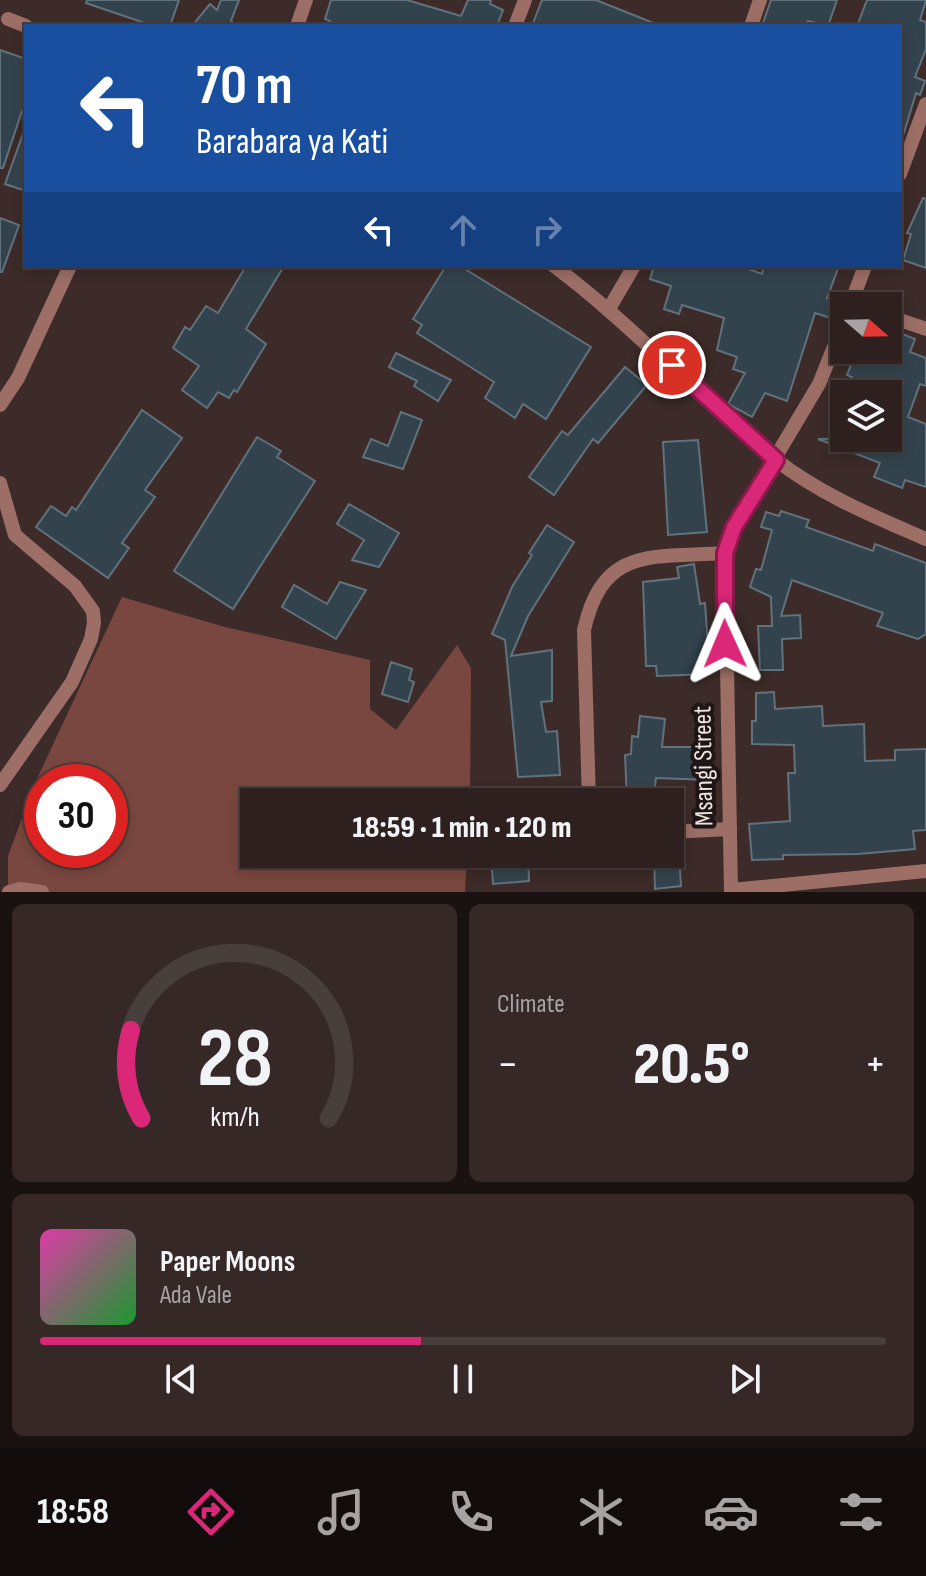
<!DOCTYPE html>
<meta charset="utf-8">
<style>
body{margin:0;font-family:"Sofia Sans Condensed",sans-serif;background:#352827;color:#f1f3f6;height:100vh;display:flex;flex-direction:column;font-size:30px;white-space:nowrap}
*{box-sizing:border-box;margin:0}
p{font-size:26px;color:#a7a3a4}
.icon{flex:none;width:44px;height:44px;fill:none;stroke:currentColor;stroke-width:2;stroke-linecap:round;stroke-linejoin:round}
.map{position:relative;height:892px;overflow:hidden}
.sheet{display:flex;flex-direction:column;gap:12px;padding:12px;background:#191210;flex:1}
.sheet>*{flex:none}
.top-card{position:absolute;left:24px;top:24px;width:878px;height:244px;border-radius:0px;box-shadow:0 4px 12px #0003,0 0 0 2px #483e3c;background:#1a4fa0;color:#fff;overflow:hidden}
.needle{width:52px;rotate:110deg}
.tools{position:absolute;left:830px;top:292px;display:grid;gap:16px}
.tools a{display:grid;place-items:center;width:72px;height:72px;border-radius:0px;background:#2d201e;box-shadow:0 4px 12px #0003,0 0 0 2px #483e3c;font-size:40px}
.speed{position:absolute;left:24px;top:764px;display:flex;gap:16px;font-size:40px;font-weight:700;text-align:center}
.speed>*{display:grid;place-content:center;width:104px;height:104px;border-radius:50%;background:#2d201e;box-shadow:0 4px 12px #0003,0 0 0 2px #483e3c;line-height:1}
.speed .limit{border:12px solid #d22;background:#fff;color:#111}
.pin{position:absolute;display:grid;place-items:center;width:68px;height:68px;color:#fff;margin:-34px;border:4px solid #fff;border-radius:50%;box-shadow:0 2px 8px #0007}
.me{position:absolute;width:88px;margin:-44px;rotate:359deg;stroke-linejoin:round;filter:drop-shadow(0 0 6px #0008)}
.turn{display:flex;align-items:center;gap:28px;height:168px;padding:0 40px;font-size:36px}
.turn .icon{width:104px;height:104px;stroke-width:2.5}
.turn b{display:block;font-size:56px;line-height:68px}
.lanes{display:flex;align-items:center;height:76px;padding:0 40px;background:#0003;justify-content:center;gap:40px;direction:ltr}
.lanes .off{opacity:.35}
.big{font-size:60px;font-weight:800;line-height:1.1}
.sheet .widget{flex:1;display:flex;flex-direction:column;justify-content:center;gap:12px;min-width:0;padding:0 28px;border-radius:12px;background:#352827}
.sheet .dial{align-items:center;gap:0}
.dial svg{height:208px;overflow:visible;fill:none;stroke:#483e3c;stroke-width:7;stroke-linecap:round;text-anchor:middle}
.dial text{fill:#f1f3f6;stroke:none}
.song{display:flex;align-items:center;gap:24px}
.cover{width:96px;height:96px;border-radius:12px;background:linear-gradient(135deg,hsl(320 70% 55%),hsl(130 70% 35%))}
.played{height:8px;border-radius:4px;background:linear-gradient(90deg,#db2777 45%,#483e3c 45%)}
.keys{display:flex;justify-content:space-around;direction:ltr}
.heat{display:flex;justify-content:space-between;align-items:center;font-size:44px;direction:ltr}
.sheet .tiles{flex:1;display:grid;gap:12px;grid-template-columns:1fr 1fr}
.widget:last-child{grid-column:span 2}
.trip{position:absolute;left:240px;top:788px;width:444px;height:80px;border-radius:0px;background:#2d201e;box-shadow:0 4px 12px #0003,0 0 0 2px #483e3c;font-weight:800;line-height:80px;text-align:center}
.tabs{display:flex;height:128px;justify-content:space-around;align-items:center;background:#120d0c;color:#a7a3a4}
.tabs .icon{width:56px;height:56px}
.tabs .active{color:#db2777}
.tabs b{font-size:36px;color:#f1f3f6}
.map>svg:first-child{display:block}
.green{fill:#79473f;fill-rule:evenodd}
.building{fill:#33434d;stroke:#61727d;stroke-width:2}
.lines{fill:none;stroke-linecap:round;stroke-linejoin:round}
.minor{stroke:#9c6e66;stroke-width:14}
.route-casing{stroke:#8e194d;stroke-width:20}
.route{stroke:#db2777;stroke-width:14}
.labels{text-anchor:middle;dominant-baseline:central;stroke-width:8;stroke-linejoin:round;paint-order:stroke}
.street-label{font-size:26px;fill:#f0e4e2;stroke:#1e1614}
</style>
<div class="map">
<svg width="926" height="892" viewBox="0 0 926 892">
<rect width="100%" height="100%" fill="#3c2b28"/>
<path class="green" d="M 122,597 L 225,627 L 370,660 L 370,709 L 396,730 L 457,645 L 471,668 L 470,802 L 254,802 L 254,854 L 467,854 L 465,892 L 8,892 L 8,856 L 35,783 ZM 42,782 L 110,782 L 110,850 L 42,850 Z"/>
<g class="building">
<polygon points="87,0 179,0 170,26 140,26 142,22 86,3"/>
<polygon points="221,0 239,0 231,21 237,26 192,26 210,4 217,10"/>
<polygon points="331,0 407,0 461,16 468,0 491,0 490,4 503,10 497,26 328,26 330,21 325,19"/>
<polygon points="542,0 596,0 661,26 532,26"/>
<polygon points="771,0 837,0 828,26 808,21 806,26 762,26"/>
<polygon points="867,0 926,0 920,20 926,22 926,49 915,77 925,81 920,95 916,93 904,133 900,132 900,26 857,26"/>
<polygon points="0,50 26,59 26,113 22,111 3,168 0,168"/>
<polygon points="24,131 26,132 26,191 5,184"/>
<polygon points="923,198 926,199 926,268 903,260 911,234 907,233"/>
<polygon points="0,218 19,225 2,272 0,272"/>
<polygon points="246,266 284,266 246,329 266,344 237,392 234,390 229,398 218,392 207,408 182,390 199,366 173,348 185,327 190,330 206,306 218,313"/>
<polygon points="446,266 460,266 591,347 546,419 523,404 515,418 485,398 494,382 417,333 422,325 413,319"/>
<polygon points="654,266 740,266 762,274 764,266 839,266 827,298 841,302 840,307 834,319 815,313 787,401 765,393 752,417 728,404 745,373 733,369 737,357 717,350 724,318 682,305 679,314 664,309 671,286 650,279"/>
<polygon points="892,330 915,339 910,352 926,358 926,386 920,384 908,417 926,424 926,487 905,480 902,488 874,477 880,463 818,439 888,438 888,394 874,394 850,385 852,377 847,375 857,350 888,350"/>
<polygon points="396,353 451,380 438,401 414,386 417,381 389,367"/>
<polygon points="625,367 647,385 598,443 593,439 554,495 529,477 562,431 568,435"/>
<polygon points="142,410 182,438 145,490 155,497 122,543 129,548 108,578 36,527 51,506 66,516 72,507 76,510"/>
<polygon points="401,412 422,420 403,469 363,457 371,439 388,446"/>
<polygon points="257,437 281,451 277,457 315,481 233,609 174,571"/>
<polygon points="698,440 707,532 668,535 663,442"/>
<polygon points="349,504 399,533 379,567 352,560 364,540 337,524"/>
<polygon points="781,511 809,520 806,527 873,551 875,544 926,563 926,634 918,639 877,626 883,613 792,580 781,616 800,615 801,638 782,639 783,670 760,670 758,626 772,626 771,597 750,587 756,569 761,570 772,530 761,527 766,512 779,516"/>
<polygon points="547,525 574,542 528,616 511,656 552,650 552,701 541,702 546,732 557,731 560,775 518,777 505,640 492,634 512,587 532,555 529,553"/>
<polygon points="694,564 700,604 705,603 710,674 657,676 656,666 646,666 643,582 679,578 677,567"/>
<polygon points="340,582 366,590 336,639 282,607 294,585 327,604"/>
<polygon points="391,662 412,669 409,680 414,682 408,702 382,694"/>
<polygon points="774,692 775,709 822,706 823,726 864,724 865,761 895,760 895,750 926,749 926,830 913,831 915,849 858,854 783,855 783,859 752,860 749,824 790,821 788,773 795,773 794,745 752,744 752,721 756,721 756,693"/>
<polygon points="640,716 665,719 662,747 708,747 709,780 656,778 653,802 627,802 625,755 631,754 632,736 638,737"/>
<polygon points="491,854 528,854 529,881 493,884"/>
<polygon points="679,856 681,886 655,889 654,858"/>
</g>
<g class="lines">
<g class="minor">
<polyline points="8,19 26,26"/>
<polyline points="297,26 306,0"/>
<polyline points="515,26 525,0"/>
<polyline points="751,26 760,0"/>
<polyline points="900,174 926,104"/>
<path d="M 554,266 C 633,325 698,398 775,459 C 819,494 875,517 926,539"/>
<polyline points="850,306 865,266"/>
<polyline points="610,307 634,266"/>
<polyline points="888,316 926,329"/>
<polyline points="0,405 18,378 70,266"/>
<polyline points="0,483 15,535 75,586 93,611 94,623 91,639 72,682 0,785"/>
<path d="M 589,802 L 584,630 C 603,545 653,558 725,553"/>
<polyline points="670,832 730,829"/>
<polyline points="731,890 926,871"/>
<polyline points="9,892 20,889 42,892"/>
<polyline points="731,892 725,553 734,527 819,384 844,322"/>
</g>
</g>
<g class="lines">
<defs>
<polyline id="route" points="672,365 776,460 734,527 725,553 725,644"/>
</defs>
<use href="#route" class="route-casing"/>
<use href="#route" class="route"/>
</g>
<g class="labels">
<g class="street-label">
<text transform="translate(704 766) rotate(-91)">Msangi Street</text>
</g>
</g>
</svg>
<div class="tools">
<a><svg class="needle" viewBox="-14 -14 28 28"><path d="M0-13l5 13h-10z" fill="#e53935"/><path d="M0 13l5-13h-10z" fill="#a7a3a4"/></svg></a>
<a><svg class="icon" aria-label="layers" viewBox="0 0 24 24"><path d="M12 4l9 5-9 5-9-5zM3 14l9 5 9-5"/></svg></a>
</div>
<div class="speed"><div class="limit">30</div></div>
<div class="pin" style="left:672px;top:365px;background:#d93025"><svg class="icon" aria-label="arrive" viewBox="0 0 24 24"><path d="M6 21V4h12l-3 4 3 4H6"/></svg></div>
<svg class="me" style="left:725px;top:644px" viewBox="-20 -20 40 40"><path d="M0-17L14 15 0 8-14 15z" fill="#db2777" stroke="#fff" stroke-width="4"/></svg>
<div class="trip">18:59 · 1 min · 120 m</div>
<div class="top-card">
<div class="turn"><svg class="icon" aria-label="left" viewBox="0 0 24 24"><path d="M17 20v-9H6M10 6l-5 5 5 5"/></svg><div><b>70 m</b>Barabara ya Kati</div></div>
<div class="lanes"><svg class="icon" aria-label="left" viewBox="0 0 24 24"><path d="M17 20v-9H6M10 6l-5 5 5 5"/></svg><svg class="icon off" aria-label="ahead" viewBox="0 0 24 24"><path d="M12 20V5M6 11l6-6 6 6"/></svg><svg class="icon off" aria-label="right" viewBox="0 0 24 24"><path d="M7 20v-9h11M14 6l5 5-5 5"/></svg></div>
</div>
</div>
<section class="sheet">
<div class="tiles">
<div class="widget dial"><svg viewBox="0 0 100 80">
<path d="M14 69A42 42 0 1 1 86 69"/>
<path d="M14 69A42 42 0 0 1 10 35" stroke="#db2777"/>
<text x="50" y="56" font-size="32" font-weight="700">28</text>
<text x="50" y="72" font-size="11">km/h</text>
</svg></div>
<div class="widget"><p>Climate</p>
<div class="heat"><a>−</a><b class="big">20.5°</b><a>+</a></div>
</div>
<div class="widget">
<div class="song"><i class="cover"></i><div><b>Paper Moons</b><p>Ada Vale</p></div></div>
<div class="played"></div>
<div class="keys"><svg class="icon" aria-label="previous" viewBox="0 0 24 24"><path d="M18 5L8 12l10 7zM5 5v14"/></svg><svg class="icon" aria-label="pause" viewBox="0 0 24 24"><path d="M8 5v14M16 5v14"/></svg><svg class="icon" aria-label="next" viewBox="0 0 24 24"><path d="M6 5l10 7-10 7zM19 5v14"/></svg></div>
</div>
</div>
</section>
<nav class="tabs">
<b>18:58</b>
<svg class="icon active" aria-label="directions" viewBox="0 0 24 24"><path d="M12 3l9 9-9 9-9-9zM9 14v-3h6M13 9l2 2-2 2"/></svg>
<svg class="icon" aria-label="music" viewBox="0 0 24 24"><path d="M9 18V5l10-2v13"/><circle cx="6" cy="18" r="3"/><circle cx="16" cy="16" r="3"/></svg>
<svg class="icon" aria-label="phone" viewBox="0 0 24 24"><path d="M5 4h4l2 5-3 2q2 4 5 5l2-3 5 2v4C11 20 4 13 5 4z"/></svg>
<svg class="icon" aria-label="climate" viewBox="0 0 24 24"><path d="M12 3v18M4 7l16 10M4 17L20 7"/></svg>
<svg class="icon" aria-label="car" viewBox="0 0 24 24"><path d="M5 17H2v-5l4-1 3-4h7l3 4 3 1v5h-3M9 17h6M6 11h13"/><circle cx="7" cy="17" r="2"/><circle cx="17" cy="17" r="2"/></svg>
<svg class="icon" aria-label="filters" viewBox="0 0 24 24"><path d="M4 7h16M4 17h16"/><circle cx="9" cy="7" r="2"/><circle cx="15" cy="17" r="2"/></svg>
</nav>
